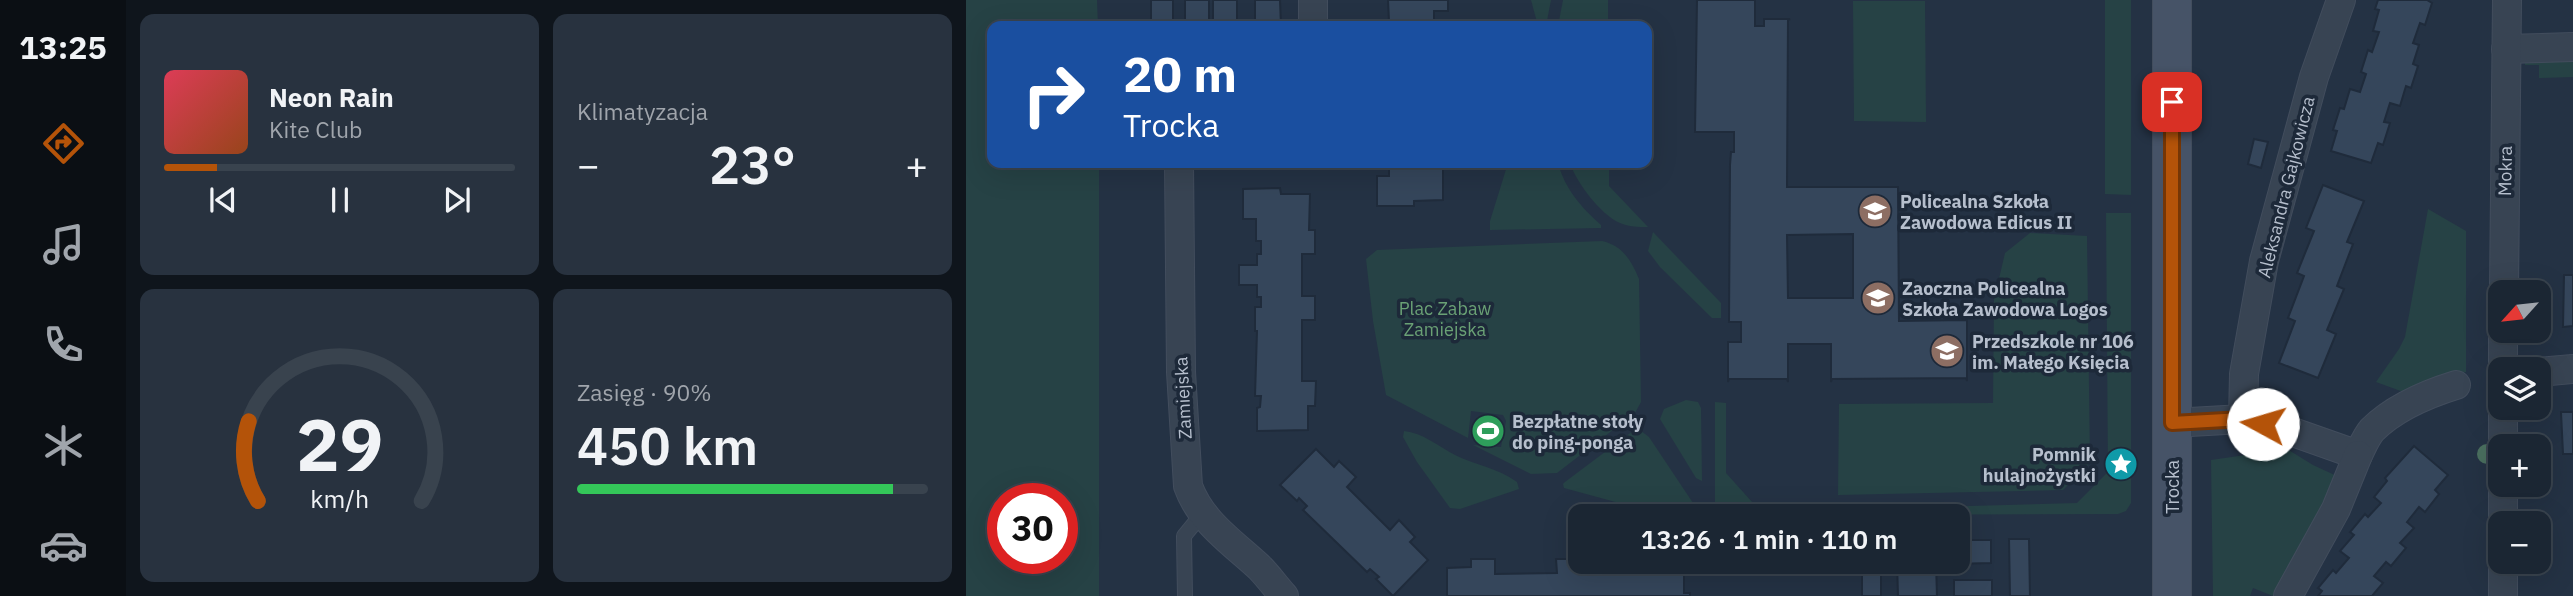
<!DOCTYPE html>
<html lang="pl">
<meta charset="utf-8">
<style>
body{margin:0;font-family:"IBM Plex Sans",sans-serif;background:#28323f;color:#f1f3f6;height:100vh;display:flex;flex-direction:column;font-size:26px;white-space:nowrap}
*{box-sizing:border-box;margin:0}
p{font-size:23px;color:#a0a5ac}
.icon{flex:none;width:38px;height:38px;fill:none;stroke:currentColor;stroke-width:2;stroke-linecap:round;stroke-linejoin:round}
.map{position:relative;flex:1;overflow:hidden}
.panel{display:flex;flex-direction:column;gap:14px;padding:14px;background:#0f151c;width:840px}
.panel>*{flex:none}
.top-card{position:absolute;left:21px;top:21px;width:665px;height:147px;border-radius:14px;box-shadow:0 7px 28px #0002,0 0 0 2px #39434e;background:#1a4fa0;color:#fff;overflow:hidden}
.needle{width:46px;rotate:243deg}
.tools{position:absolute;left:1522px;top:280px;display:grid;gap:14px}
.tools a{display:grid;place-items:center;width:63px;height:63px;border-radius:14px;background:#1b2633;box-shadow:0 7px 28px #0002,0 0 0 2px #39434e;font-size:35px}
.speed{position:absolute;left:21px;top:483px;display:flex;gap:14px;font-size:35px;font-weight:700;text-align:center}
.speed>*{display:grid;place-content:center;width:91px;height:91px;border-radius:50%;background:#1b2633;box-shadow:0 7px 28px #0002,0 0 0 2px #39434e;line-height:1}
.speed .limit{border:10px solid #d22;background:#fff;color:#111}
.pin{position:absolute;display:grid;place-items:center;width:60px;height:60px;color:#fff;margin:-30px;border-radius:14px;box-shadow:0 4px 10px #0006}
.me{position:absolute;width:77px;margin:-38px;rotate:276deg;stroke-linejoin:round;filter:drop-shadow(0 0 5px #0008)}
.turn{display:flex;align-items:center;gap:24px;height:147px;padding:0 21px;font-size:32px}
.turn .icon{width:91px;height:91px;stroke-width:2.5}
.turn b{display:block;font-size:49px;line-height:60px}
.big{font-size:52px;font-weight:600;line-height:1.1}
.panel .widget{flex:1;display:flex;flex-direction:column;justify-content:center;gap:10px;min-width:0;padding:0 24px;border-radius:14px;background:#28323f}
.panel .dial{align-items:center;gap:0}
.dial svg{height:182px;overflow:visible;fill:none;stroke:#39434e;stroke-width:7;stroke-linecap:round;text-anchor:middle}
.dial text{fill:#f1f3f6;stroke:none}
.song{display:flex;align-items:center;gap:21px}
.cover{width:84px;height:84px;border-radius:10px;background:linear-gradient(135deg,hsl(350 70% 55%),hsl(20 70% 35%))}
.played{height:7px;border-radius:4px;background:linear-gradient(90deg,#b45309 15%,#39434e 15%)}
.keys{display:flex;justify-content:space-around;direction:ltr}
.heat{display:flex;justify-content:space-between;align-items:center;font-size:38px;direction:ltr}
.charge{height:10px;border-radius:5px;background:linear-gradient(90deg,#34c759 90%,#39434e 0)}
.panel .tiles{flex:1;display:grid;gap:14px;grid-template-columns:repeat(2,1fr)}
.trip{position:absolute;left:602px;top:504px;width:402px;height:70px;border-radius:14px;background:#1b2633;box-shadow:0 7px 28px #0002,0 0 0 2px #39434e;font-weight:600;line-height:70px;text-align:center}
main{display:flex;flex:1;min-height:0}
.dock{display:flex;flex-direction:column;width:126px;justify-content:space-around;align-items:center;background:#0b0f14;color:#a0a5ac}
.dock .icon{width:49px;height:49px}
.dock .on{color:#b45309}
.dock b{font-size:32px;color:#f1f3f6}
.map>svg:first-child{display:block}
.green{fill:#264245;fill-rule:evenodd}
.building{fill:#35465b;stroke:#1f2b3b;stroke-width:2;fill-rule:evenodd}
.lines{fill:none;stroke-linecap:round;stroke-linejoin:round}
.lane-casing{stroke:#424d5d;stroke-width:16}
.street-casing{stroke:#424d5d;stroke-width:30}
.secondary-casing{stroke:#424d5d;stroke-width:40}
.lane{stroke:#384453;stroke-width:14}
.street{stroke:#384453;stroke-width:28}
.secondary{stroke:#465367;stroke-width:38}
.tree{fill:#4a6f5f}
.route-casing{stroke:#753606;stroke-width:18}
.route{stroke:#b45309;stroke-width:12}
.labels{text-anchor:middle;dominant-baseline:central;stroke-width:7;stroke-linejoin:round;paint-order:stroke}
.street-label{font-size:18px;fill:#b6bfcd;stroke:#1d2939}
.poi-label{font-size:18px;font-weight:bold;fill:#b6bfcd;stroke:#1d2939;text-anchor:start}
.park-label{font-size:18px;fill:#6aa175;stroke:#1d2939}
</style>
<main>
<nav class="dock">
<b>13:25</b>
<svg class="icon on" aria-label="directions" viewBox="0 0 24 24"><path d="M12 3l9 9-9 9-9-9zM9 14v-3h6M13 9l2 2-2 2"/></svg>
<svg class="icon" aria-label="music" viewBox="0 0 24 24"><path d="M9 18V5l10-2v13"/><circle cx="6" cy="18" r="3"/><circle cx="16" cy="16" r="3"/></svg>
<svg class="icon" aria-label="phone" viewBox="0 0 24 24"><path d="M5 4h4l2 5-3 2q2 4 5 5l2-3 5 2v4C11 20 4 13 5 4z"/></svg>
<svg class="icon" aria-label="climate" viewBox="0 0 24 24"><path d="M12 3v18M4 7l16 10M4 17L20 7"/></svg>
<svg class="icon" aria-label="car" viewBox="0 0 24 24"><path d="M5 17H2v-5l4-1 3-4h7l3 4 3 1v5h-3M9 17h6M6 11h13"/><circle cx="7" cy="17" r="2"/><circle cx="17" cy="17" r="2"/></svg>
</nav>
<section class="panel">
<div class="tiles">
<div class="widget">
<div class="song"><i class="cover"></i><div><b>Neon Rain</b><p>Kite Club</p></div></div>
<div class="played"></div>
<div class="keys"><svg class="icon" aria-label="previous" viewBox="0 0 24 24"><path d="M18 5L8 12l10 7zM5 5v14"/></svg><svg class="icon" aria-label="pause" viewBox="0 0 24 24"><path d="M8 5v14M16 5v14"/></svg><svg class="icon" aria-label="next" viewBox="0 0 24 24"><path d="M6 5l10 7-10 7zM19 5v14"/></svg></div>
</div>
<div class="widget"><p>Klimatyzacja</p>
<div class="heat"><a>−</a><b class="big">23°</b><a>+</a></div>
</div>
<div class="widget dial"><svg viewBox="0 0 100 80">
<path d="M14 69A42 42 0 1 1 86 69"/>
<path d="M14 69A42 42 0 0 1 10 34" stroke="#b45309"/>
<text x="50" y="56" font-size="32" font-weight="700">29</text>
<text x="50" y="72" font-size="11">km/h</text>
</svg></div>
<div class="widget"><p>Zasięg · 90%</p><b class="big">450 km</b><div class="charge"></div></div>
</div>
</section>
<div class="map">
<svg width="1607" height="596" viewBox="0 0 1607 596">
<rect width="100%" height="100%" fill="#243244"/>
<g class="green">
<path d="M 0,0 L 131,0 L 132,26 L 26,26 L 26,163 L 133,163 L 133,596 L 0,596 ZM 37,499 L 96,499 L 96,558 L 37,558 Z"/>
<polygon points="565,0 585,0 580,26 572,26"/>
<polygon points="597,0 642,0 642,26 592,26"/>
<polygon points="1139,0 1165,0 1165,195 1139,194"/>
<polygon points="887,1 959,1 960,122 888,121"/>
<polygon points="1607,54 1607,77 1573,78 1573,65 1559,65 1558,55"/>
<path d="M 542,163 L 592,163 C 599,189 615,207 635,225 L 635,228 L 524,230 L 524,221 Z"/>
<path d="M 604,163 L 643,163 L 643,186 L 682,227 C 672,227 663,227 654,223 C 635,215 610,182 604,163 Z"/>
<polygon points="1462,209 1500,231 1500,372 1473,379 1443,394 1410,382 1433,349 1439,337"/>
<polygon points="1140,213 1165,213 1165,503 1160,511 1152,514 859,515 855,510 1111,503 1142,472"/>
<polygon points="687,232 755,303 755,318 746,318 694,267 682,251"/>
<polygon points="1064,233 1121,236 1124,463 1097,490 872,495 873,404 1027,403 1028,300 1039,253"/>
<path d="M 636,241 C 657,246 665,260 673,279 L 675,402 L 669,413 L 591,473 L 565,474 L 507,445 L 535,447 L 540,421 L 537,415 L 505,411 L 502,438 L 420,395 L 407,321 L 400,259 L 411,250 Z"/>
<polygon points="720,400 732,402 735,408 736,481 730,478 694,419 698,409"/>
<polygon points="749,402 760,403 760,473 795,512 836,510 836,516 755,516 749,506"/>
<polygon points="671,428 683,437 729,506 733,516 701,516 598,488 597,484 599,482"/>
<path d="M 438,431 C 457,433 472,446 489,455 C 509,465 532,468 551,482 L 553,489 L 494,509 L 484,508 L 451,462 L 437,437 Z"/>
<polygon points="1321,449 1347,465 1373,477 1307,596 1287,588 1284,596 1247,596 1245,460"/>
</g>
<g class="building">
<rect x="185" y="0" width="22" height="26"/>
<rect x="219" y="0" width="24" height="26"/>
<rect x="247" y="0" width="24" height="26"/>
<polygon points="289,0 314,0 315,26 289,26"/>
<polygon points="422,0 482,0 482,11 468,11 468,26 425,26 425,22 423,21"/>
<path d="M 731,0 L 789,0 L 789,26 L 798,26 L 798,19 L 824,19 L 822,20 L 821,187 L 932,187 L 933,321 L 1001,320 L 1001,381 L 1000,378 L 866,379 L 865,382 L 865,344 L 822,344 L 822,382 L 821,379 L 763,379 L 762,382 L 762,342 L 775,342 L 775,322 L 763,322 L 764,165 L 765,152 L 768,152 L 768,132 L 729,132 ZM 887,234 L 887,298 L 822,298 L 821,235 Z"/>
<polygon points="1412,0 1461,0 1466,3 1459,25 1454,23 1447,43 1453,45 1447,64 1452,66 1445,88 1440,86 1434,106 1424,103 1418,122 1424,123 1417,145 1412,143 1405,163 1365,151 1371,131 1367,130 1374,108 1378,109 1384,89 1394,92 1400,74 1395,72 1402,50 1406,52 1413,32 1407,31 1413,10 1409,9"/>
<polygon points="1288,139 1302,142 1295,168 1282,164"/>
<polygon points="423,163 482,163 477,163 477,200 448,201 448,206 411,206 411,176 423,176"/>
<polygon points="1357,185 1398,201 1381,242 1387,244 1371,286 1378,289 1361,330 1370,334 1352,378 1313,363 1329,321 1322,318 1338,276 1331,273 1348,231 1340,228"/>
<polygon points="314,188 315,194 344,194 343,230 349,230 349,254 336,254 336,296 349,296 349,320 336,320 336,381 350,381 349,406 342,406 342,430 291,431 291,408 294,407 295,396 289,396 291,331 289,331 289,307 295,307 295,297 291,297 291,285 273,285 273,265 291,265 291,254 295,254 295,241 290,241 290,219 277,219 277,189"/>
<polygon points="1598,275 1607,275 1607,326 1597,327"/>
<polygon points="1595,412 1607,412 1607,454 1597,454"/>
<polygon points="1448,446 1482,475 1469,490 1473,494 1459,512 1453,507 1441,522 1448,528 1434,543 1440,548 1425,566 1420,562 1408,576 1417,583 1406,596 1352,596 1356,591 1352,588 1367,570 1370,573 1383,558 1374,551 1388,535 1384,532 1399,514 1402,517 1415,503 1408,497 1421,481 1419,478"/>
<polygon points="350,449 368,467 373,461 390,477 381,487 424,530 433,520 449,537 444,542 462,560 427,596 410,579 413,577 404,569 401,572 337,510 341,506 333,498 331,501 314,485"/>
<polygon points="1043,539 1063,539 1064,596 1044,596"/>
<polygon points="992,540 1025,540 1025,563 987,564 987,562 992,562"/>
<polygon points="505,559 529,559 529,574 591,573 590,559 614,559 614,572 657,572 657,562 718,564 718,593 724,593 724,596 481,596 481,568 505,567"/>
<rect x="896" y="562" width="19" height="34"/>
<polygon points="931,562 970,562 971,596 932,596"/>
<rect x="988" y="580" width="38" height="16"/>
</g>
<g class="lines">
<defs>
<polyline id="lane" points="219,596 218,536 236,514"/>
<g id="street">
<polyline points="347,26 347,0"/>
<polyline points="1540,49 1607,47"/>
<path d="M 213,163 L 215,372 L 222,486 C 235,522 266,542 293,567 C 302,576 309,586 318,596"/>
<polyline points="1538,292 1541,0"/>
<polyline points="1537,369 1537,331"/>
<polyline points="1573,372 1607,369"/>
<polyline points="1277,419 1278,374 1298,261 1348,77 1375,0"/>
<path d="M 1206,423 L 1277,419 L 1318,429 L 1392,455 C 1396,447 1400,437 1406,430 C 1428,408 1461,394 1490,385"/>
<polyline points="1537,446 1537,408"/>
<polyline points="1537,523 1537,485"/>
<polyline points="1322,596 1370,509 1392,455"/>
<polyline points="1537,596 1537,562"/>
</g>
<polyline id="secondary" points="1206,596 1206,0"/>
</defs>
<use href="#lane" class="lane-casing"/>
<use href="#street" class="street-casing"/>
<use href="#secondary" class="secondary-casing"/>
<use href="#lane" class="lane"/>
<use href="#street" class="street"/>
<use href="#secondary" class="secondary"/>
</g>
<circle class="tree" cx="1521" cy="454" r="10"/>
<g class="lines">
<defs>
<polyline id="route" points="1206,102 1206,423 1277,419 1297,424"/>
</defs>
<use href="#route" class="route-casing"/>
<use href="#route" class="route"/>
</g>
<defs>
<symbol id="university-disc" viewBox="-11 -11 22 22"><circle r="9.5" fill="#8d6e63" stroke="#1d2939"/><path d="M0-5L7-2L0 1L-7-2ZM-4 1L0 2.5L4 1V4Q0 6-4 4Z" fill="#fff"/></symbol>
<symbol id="school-disc" viewBox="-11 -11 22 22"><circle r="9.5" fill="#8d6e63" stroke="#1d2939"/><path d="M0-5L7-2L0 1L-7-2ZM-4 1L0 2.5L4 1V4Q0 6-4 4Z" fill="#fff"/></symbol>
<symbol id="stadium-disc" viewBox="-11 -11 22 22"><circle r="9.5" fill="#2e9e5b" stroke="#1d2939"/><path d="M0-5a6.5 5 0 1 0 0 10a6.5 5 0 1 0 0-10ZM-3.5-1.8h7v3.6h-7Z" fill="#fff"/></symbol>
<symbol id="sight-disc" viewBox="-11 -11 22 22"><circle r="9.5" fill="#0f9aa8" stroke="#1d2939"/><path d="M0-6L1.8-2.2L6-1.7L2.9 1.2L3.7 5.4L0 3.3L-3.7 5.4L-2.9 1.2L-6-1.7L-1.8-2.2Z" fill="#fff"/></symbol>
</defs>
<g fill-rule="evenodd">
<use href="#university-disc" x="890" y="192" width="38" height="38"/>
<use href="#university-disc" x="893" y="279" width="38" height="38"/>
<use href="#school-disc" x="962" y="332" width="38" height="38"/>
<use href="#stadium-disc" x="503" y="412" width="38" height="38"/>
<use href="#sight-disc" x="1136" y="445" width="38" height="38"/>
</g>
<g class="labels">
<g class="street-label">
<text transform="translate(1539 171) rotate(-89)">Mokra</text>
<text transform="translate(1320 187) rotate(-76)">Aleksandra Gajkowicza</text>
<text transform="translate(217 398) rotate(-93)">Zamiejska</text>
<text transform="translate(1206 487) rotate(-90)">Trocka</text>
</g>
<g class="poi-label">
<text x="934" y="201">Policealna Szkoła<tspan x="934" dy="21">Zawodowa Edicus II</tspan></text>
<text x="936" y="288">Zaoczna Policealna<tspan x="936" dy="21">Szkoła Zawodowa Logos</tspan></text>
<text x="1006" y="341">Przedszkole nr 106<tspan x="1006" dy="21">im. Małego Księcia</tspan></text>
<text x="546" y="421">Bezpłatne stoły<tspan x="546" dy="21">do ping-ponga</tspan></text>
<text x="1130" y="454" text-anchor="end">Pomnik<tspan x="1130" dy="21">hulajnożystki</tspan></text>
</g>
<g class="park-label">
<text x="479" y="308">Plac Zabaw<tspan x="479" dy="21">Zamiejska</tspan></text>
</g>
</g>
</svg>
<div class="tools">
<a><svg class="needle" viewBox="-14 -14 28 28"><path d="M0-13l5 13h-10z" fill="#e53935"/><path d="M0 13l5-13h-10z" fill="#a0a5ac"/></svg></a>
<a><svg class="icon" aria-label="layers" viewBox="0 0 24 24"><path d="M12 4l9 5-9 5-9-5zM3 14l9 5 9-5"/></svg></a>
<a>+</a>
<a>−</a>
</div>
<div class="speed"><div class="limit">30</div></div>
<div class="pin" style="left:1206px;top:102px;background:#d93025"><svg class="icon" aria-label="arrive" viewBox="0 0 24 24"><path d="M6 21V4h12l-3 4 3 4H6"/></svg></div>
<svg class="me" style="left:1297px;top:424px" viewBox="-20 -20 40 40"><circle r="19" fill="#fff"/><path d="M0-13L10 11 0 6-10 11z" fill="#b45309"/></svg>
<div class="trip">13:26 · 1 min · 110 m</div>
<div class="top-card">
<div class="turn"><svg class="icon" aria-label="right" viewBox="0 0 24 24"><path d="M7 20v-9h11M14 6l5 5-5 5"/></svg><div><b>20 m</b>Trocka</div></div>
</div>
</div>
</main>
